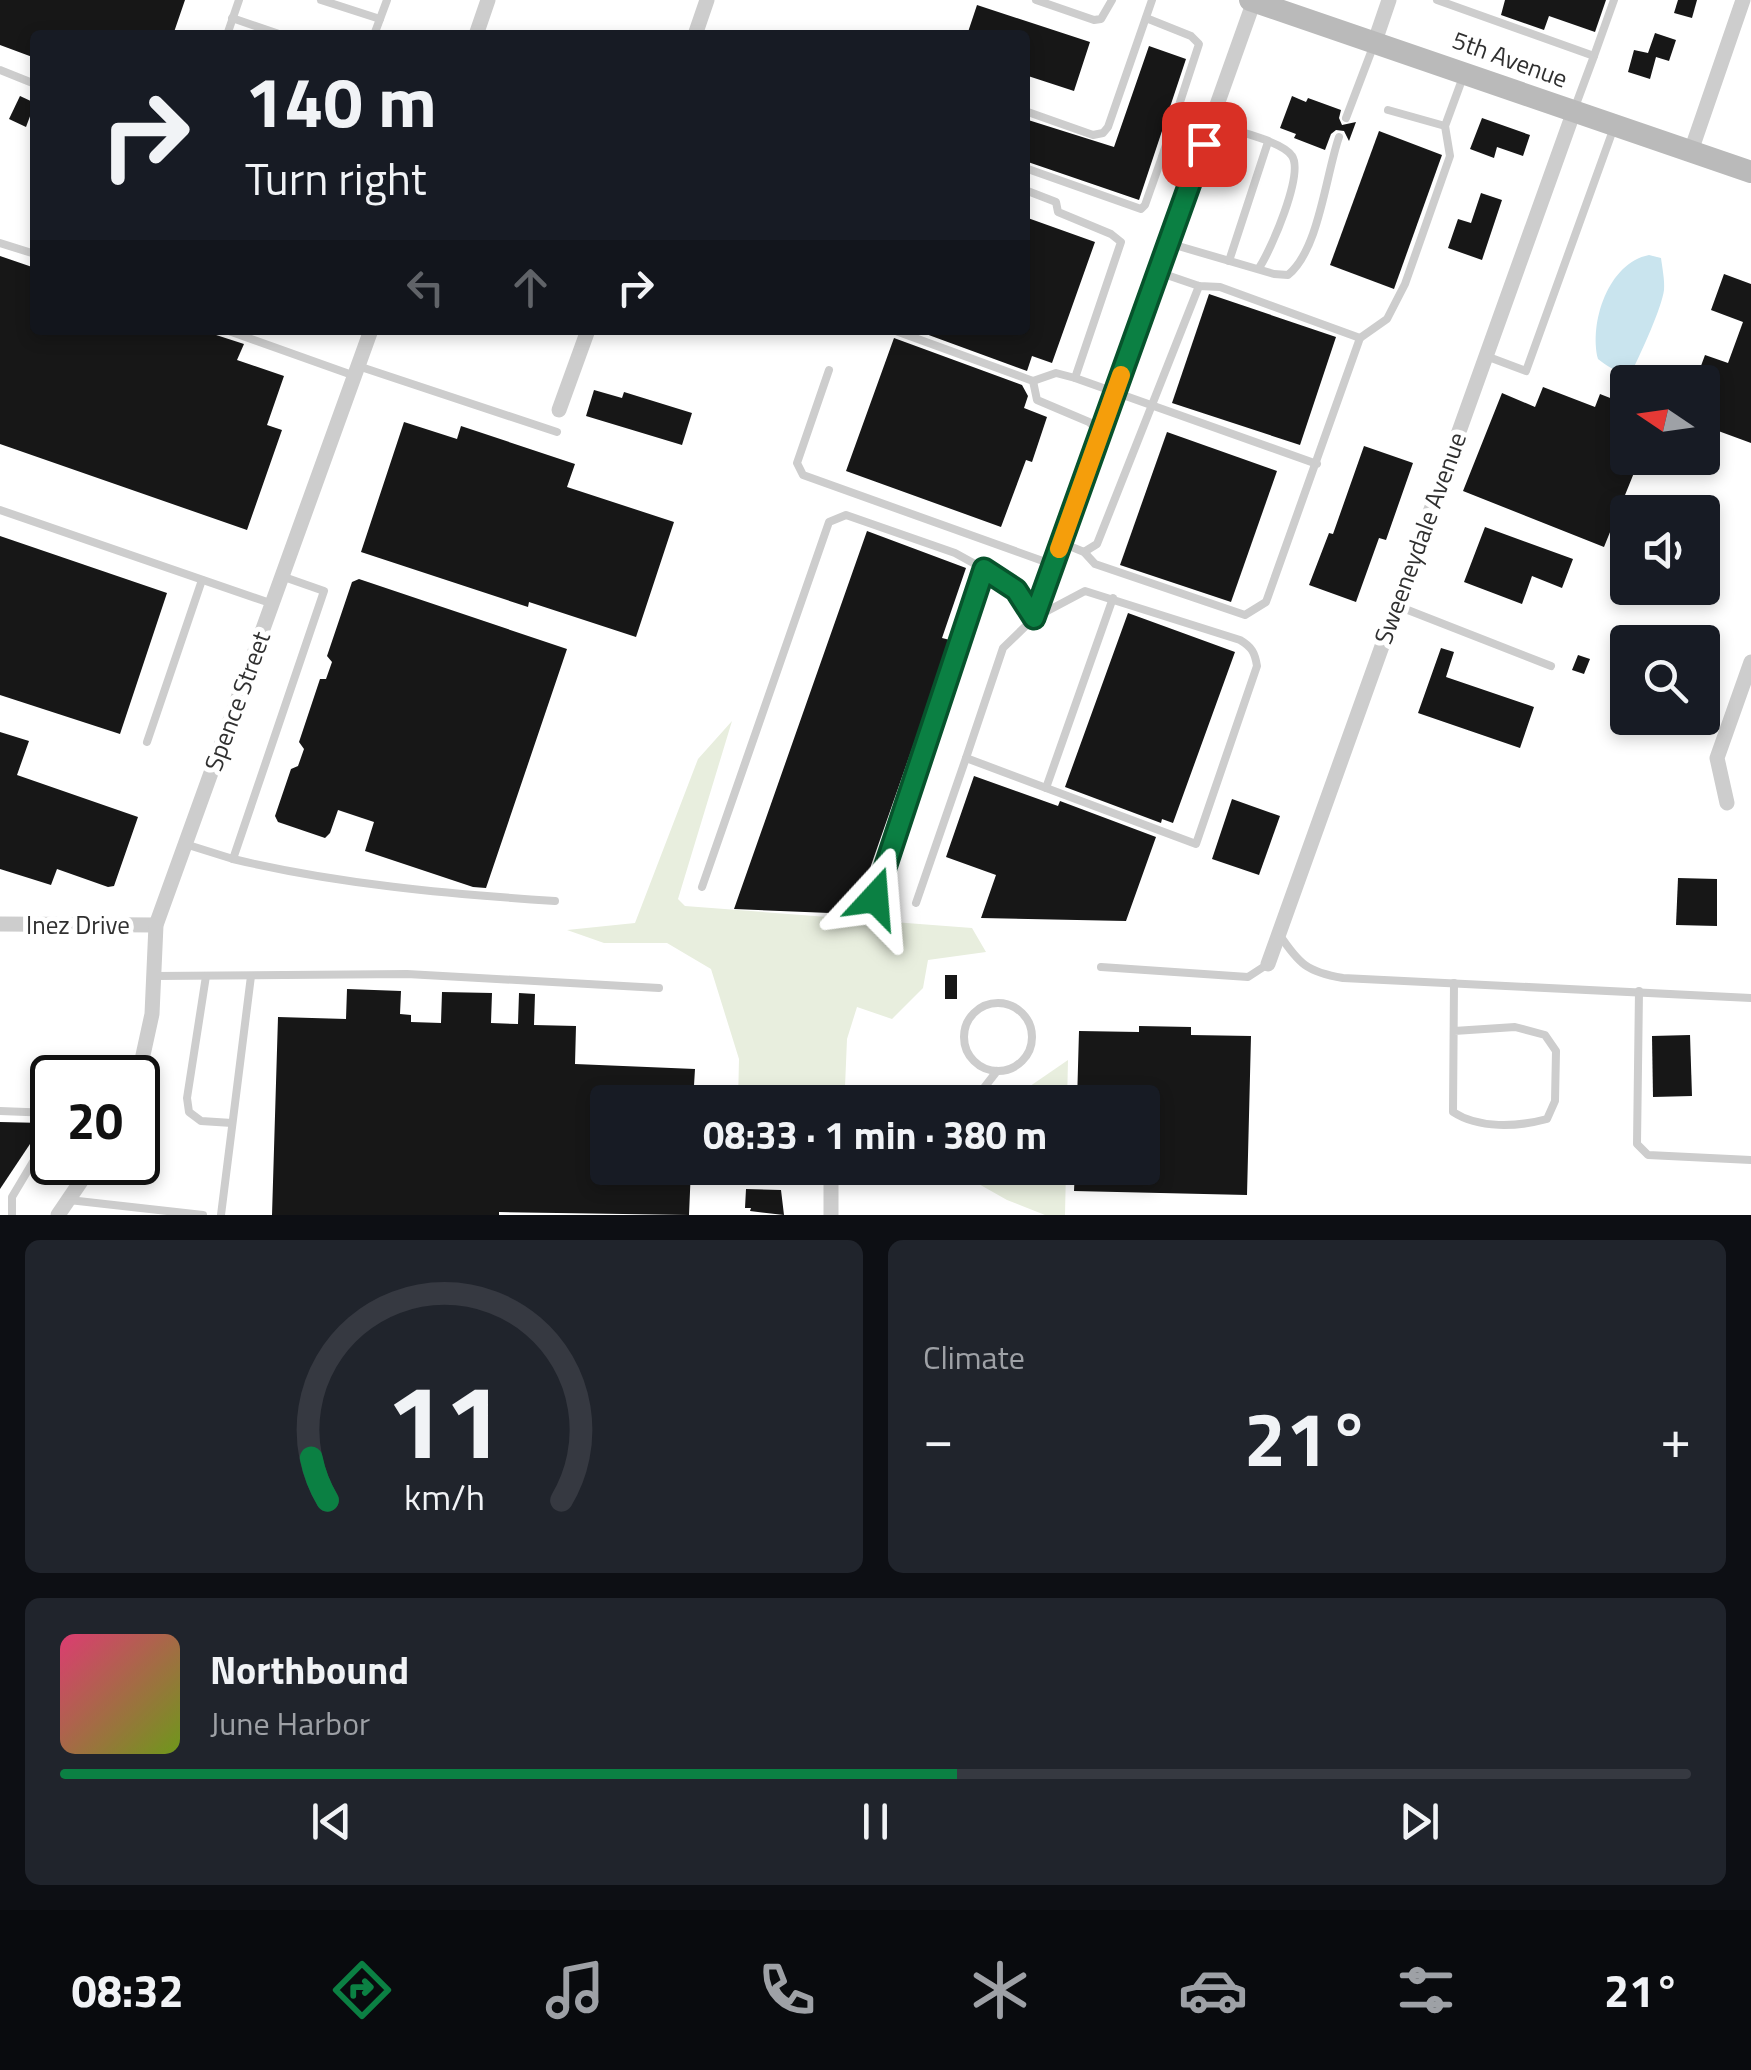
<!DOCTYPE html>
<meta charset="utf-8">
<style>
body{margin:0;font-family:"Titillium Web",sans-serif;background:#20242c;color:#f1f3f6;height:100vh;display:flex;flex-direction:column;font-size:38px;white-space:nowrap}
*{box-sizing:border-box;margin:0}
p{font-size:32px;color:#9ea1a6}
.icon{flex:none;width:55px;height:55px;fill:none;stroke:currentColor;stroke-width:2;stroke-linecap:round;stroke-linejoin:round}
.map{position:relative;height:1215px;overflow:hidden}
.details{display:flex;flex-direction:column;gap:25px;padding:25px;background:#0d0f14;flex:1}
.details>*{flex:none}
.hud{position:absolute;left:30px;top:30px;width:1000px;height:305px;border-radius:10px;box-shadow:0 5px 15px #0003;background:#171b24;color:#f1f3f6;overflow:hidden}
.needle{width:65px;rotate:283deg}
.fabs{position:absolute;left:1610px;top:365px;display:grid;gap:20px}
.fabs a{display:grid;place-items:center;width:110px;height:110px;border-radius:10px;background:#171b24;box-shadow:0 5px 15px #0003;font-size:50px}
.speed{position:absolute;left:30px;top:1055px;display:flex;gap:20px;font-size:50px;font-weight:700;text-align:center}
.speed>*{display:grid;place-content:center;width:130px;height:130px;border-radius:50%;background:#171b24;box-shadow:0 5px 15px #0003;line-height:1}
.speed .limit{border:5px solid #111;border-radius:15px;background:#fff;color:#111}
.pin{position:absolute;display:grid;place-items:center;width:85px;height:85px;color:#fff;margin:-42px;border-radius:20px;box-shadow:0 5px 15px #0006}
.me{position:absolute;width:110px;margin:-55px;rotate:19deg;stroke-linejoin:round;filter:drop-shadow(0 0 8px #0008)}
.turn{display:flex;align-items:center;gap:35px;height:210px;padding:0 50px;font-size:45px}
.turn .icon{width:130px;height:130px;stroke-width:2.5}
.turn b{display:block;font-size:70px;line-height:85px}
.lanes{display:flex;align-items:center;height:95px;padding:0 50px;background:#0003;justify-content:center;gap:50px;direction:ltr}
.lanes .off{opacity:.35}
.big{font-size:75px;font-weight:700;line-height:1.1}
.details .tile{flex:1;display:flex;flex-direction:column;justify-content:center;gap:15px;min-width:0;padding:0 35px;border-radius:15px;background:#20242c}
.details .dial{align-items:center;gap:0}
.dial svg{height:260px;overflow:visible;fill:none;stroke:#363941;stroke-width:7;stroke-linecap:round;text-anchor:middle}
.dial text{fill:#f1f3f6;stroke:none}
.song{display:flex;align-items:center;gap:30px}
.cover{width:120px;height:120px;border-radius:15px;background:linear-gradient(135deg,hsl(340 70% 55%),hsl(80 70% 35%))}
.played{height:10px;border-radius:5px;background:linear-gradient(90deg,#0b8043 55%,#363941 55%)}
.keys{display:flex;justify-content:space-around;direction:ltr}
.heat{display:flex;justify-content:space-between;align-items:center;font-size:55px;direction:ltr}
.details .tiles{flex:1;display:grid;gap:25px;grid-template-columns:1fr 1fr}
.tile:last-child{grid-column:span 2}
.trip{position:absolute;left:590px;top:1085px;width:570px;height:100px;border-radius:10px;background:#171b24;box-shadow:0 5px 15px #0003;font-weight:700;line-height:100px;text-align:center}
.tabs{display:flex;height:160px;justify-content:space-around;align-items:center;background:#090b0e;color:#9ea1a6}
.tabs .icon{width:70px;height:70px}
.tabs .selected{color:#0b8043}
.tabs b{font-size:45px;color:#f1f3f6}
.map>svg:first-child{display:block}
.green{fill:#e8eede}
.water{fill:#c9e4ee}
.building{fill:#171717}
.lines{fill:none;stroke-linecap:round;stroke-linejoin:round}
.service{stroke:#cdcdcd;stroke-width:8}
.minor{stroke:#cdcdcd;stroke-width:15}
.secondary{stroke:#bababa;stroke-width:22}
.route-casing{stroke:#07532c;stroke-width:25}
.route{stroke:#0b8043;stroke-width:18}
.slow{stroke:#f59e0b;stroke-width:18}
.labels{text-anchor:middle;dominant-baseline:central;stroke-width:10;stroke-linejoin:round;paint-order:stroke}
.street-label{font-size:25px;fill:#303030;stroke:#fff}
</style>
<div class="map">
<svg width="1751" height="1215" viewBox="0 0 1751 1215">
<rect width="100%" height="100%" fill="#fff"/>
<g class="green">
<polygon points="732,721 678,899 685,906 972,928 986,952 928,960 923,988 892,1019 857,1007 847,1039 845,1087 839,1102 738,1102 739,1059 711,969 667,943 604,943 567,930 635,923 698,759"/>
<polygon points="1068,1060 1067,1102 1007,1102"/>
<polygon points="921,1168 1066,1168 1065,1215 1045,1215 1007,1200 977,1183 945,1178"/>
</g>
<path class="water" d="M 1649,255 L 1661,258 C 1662,266 1665,281 1664,290 C 1662,307 1641,353 1633,369 C 1618,375 1610,368 1598,359 C 1589,323 1608,263 1649,255 Z"/>
<g class="building">
<polygon points="0,0 185,0 173,35 35,35 35,58 0,45"/>
<polygon points="1505,0 1606,0 1595,32 1549,16 1544,30 1501,15"/>
<polygon points="1678,0 1697,0 1692,18 1674,13"/>
<polygon points="977,5 1090,42 1074,91 1025,75 1025,35 967,35"/>
<polygon points="1655,33 1676,40 1669,61 1656,57 1650,79 1628,72 1634,50 1648,53"/>
<polygon points="1149,46 1186,59 1139,200 1025,161 1025,119 1114,147"/>
<polygon points="20,96 35,103 26,127 9,119"/>
<polygon points="1292,96 1306,102 1308,98 1341,110 1339,118 1342,125 1356,122 1349,141 1344,131 1336,130 1331,134 1325,150 1294,138 1296,134 1280,128"/>
<polygon points="1482,118 1530,135 1523,156 1497,147 1494,158 1470,149"/>
<polygon points="1379,131 1442,155 1394,289 1330,265"/>
<polygon points="1481,193 1502,200 1482,260 1448,248 1458,219 1471,223"/>
<polygon points="1025,217 1095,242 1052,363 1032,356 1027,371 915,330 1025,330"/>
<polygon points="0,256 35,268 35,330 148,330 162,335 164,330 210,333 244,344 237,360 284,376 267,425 282,430 247,530 0,444"/>
<polygon points="1724,274 1751,284 1751,443 1702,425 1702,382 1695,382 1705,355 1728,363 1743,322 1711,310"/>
<polygon points="1209,294 1336,337 1300,445 1172,403"/>
<polygon points="894,338 1022,385 1028,396 1024,408 1047,417 1032,462 1026,460 1001,527 846,471"/>
<polygon points="1543,387 1595,407 1600,394 1628,405 1628,458 1640,458 1604,547 1463,491 1502,393 1535,407"/>
<polygon points="594,390 622,398 624,392 692,413 682,445 586,416"/>
<polygon points="404,422 457,439 461,426 575,464 567,487 674,522 636,637 529,602 528,607 361,552"/>
<polygon points="1167,432 1277,471 1231,602 1120,565"/>
<polygon points="1364,446 1413,463 1386,540 1379,538 1356,602 1309,585 1329,533 1333,534"/>
<polygon points="1485,527 1573,559 1562,588 1532,576 1522,604 1464,582"/>
<polygon points="867,531 966,568 942,638 950,640 854,914 734,909"/>
<polygon points="0,536 167,593 120,734 0,695"/>
<polygon points="359,579 567,649 486,888 473,887 365,851 374,822 338,810 330,833 325,838 278,822 275,816 291,769 298,766 304,749 299,742 320,679 326,679 332,662 327,656 352,582"/>
<polygon points="1128,613 1235,652 1173,823 1162,819 1161,823 1065,787"/>
<polygon points="1441,648 1454,652 1446,677 1534,707 1520,748 1418,713"/>
<polygon points="1578,655 1590,659 1584,674 1572,670"/>
<polygon points="0,732 29,741 17,775 138,817 114,886 108,887 57,869 51,885 0,869"/>
<polygon points="974,776 1058,806 1060,801 1156,837 1126,921 981,918 996,875 946,857"/>
<polygon points="1232,799 1280,816 1259,875 1212,859"/>
<polygon points="1678,878 1717,879 1717,926 1676,925"/>
<rect x="945" y="975" width="12" height="24"/>
<polygon points="347,989 401,991 400,1014 411,1015 411,1022 441,1023 442,992 492,993 491,1023 518,1024 519,993 535,994 534,1025 576,1026 575,1064 695,1069 693,1102 608,1102 608,1168 691,1168 689,1215 499,1212 499,1215 272,1215 278,1017 346,1019"/>
<polygon points="1139,1026 1191,1027 1191,1035 1251,1036 1247,1195 1074,1191 1075,1168 1142,1168 1142,1102 1077,1102 1079,1031 1139,1032"/>
<polygon points="1690,1035 1692,1096 1653,1097 1652,1036"/>
<polygon points="0,1122 44,1123 0,1189"/>
<polygon points="746,1189 781,1190 784,1215 750,1211 751,1208 745,1208"/>
</g>
<g class="lines">
<g class="service">
<polyline points="321,0 380,19"/>
<polyline points="1036,0 1094,20 1101,19 1112,0"/>
<polyline points="1437,0 1594,56 1575,107"/>
<polyline points="232,18 282,35"/>
<polyline points="1146,18 1191,36 1199,44 1162,157"/>
<polyline points="227,35 239,0"/>
<polyline points="374,35 387,0"/>
<polyline points="1594,56 1614,0"/>
<polyline points="0,70 35,84"/>
<polyline points="1388,110 1445,126"/>
<polyline points="1025,111 1093,135 1103,133 1108,127 1152,0"/>
<polyline points="1346,118 1373,47"/>
<path d="M 1211,123 C 1229,129 1283,141 1292,156 C 1304,174 1271,250 1259,268"/>
<polyline points="1025,168 1141,209 1145,205 1162,157 1195,170"/>
<polyline points="1025,190 1056,202 1058,212 1111,234 1121,242 1075,378 1317,464"/>
<polyline points="0,243 35,254"/>
<path d="M 1168,243 L 1274,274 L 1288,275 C 1319,250 1326,174 1339,137"/>
<polyline points="1229,261 1268,142"/>
<polyline points="226,330 355,376"/>
<polyline points="893,330 1033,381 1037,400 1089,422 1101,433"/>
<polyline points="1360,338 1387,319 1405,284 1450,156 1445,126 1463,77"/>
<polyline points="1486,356 1526,371 1613,130"/>
<polyline points="358,366 557,432"/>
<polyline points="829,370 797,463 803,475 1054,565"/>
<polyline points="1033,381 1056,373 1075,378"/>
<polyline points="0,510 273,604"/>
<polyline points="1062,543 1084,552 1095,564 1245,615 1266,602 1360,338 1220,287 1199,286 1158,272"/>
<polyline points="1084,552 1097,544 1199,286"/>
<polyline points="984,569 1016,590 1032,615"/>
<path d="M 1085,591 L 1240,640 C 1252,647 1255,653 1257,666 L 1196,844 L 966,758 L 1003,648 L 1034,618 Z"/>
<polyline points="1395,605 1551,666"/>
<polyline points="147,742 202,580"/>
<polyline points="1046,788 1113,598"/>
<polyline points="185,844 233,859 324,591 284,577"/>
<path d="M 233,859 C 337,884 448,894 555,901"/>
<polyline points="702,887 829,522 846,515 955,553 984,569 875,898"/>
<polyline points="916,903 966,758"/>
<path d="M 1279,934 C 1299,964 1307,972 1343,978 L 1751,998"/>
<polyline points="1101,967 1248,977 1268,964"/>
<polyline points="155,976 407,974 659,988"/>
<polyline points="206,976 187,1098 189,1112 201,1121 232,1123"/>
<polyline points="1639,991 1637,1144 1648,1155 1751,1160"/>
<circle cx="998" cy="1037" r="34"/>
<path d="M 1454,1031 L 1515,1027 L 1545,1035 L 1556,1051 L 1555,1101 L 1547,1119 C 1517,1127 1479,1129 1453,1112 L 1454,983"/>
<polyline points="973,1102 997,1071"/>
<polyline points="0,1111 52,1113"/>
<polyline points="831,1185 833,1168"/>
<polyline points="69,1200 203,1215"/>
<polyline points="12,1215 12,1197 52,1130"/>
<polyline points="221,1215 251,976"/>
</g>
<g class="minor">
<polyline points="476,35 488,0"/>
<polyline points="695,35 707,0"/>
<polyline points="1375,41 1389,0"/>
<polyline points="1691,151 1743,0"/>
<polyline points="559,410 588,330"/>
<polyline points="1034,618 1254,1"/>
<polyline points="1727,803 1717,758 1751,662"/>
<polyline points="0,924 156,925"/>
<polyline points="1268,964 1574,111"/>
<polyline points="138,1078 152,1014 156,925 371,330"/>
<polyline points="58,1215 94,1162"/>
<polyline points="831,1215 831,1185"/>
</g>
<polyline class="secondary" points="1250,0 1751,172"/>
</g>
<g class="lines">
<defs>
<polyline id="route" points="875,898 984,569 1016,590 1034,618 1204,144"/>
</defs>
<use href="#route" class="route-casing"/>
<use href="#route" class="route"/>
<polyline class="slow" points="1059,549 1121,375"/>
</g>
<g class="labels">
<g class="street-label">
<text transform="translate(1510 59) rotate(20)">5th Avenue</text>
<text transform="translate(1420 538) rotate(-70)">Sweeneydale Avenue</text>
<text transform="translate(237 701) rotate(-70)">Spence Street</text>
<text x="78" y="925">Inez Drive</text>
</g>
</g>
</svg>
<div class="fabs">
<a><svg class="needle" viewBox="-14 -14 28 28"><path d="M0-13l5 13h-10z" fill="#e53935"/><path d="M0 13l5-13h-10z" fill="#9ea1a6"/></svg></a>
<a><svg class="icon" aria-label="sound" viewBox="0 0 24 24"><path d="M4 9h4l5-4v14l-5-4H4zM17 9q2 3 0 6"/></svg></a>
<a><svg class="icon" aria-label="search" viewBox="0 0 24 24"><circle cx="10" cy="10" r="6"/><path d="M15 15l6 6"/></svg></a>
</div>
<div class="speed"><div class="limit">20</div></div>
<div class="pin" style="left:1204px;top:144px;background:#d93025"><svg class="icon" aria-label="arrive" viewBox="0 0 24 24"><path d="M6 21V4h12l-3 4 3 4H6"/></svg></div>
<svg class="me" style="left:875px;top:898px" viewBox="-20 -20 40 40"><path d="M0-17L14 15 0 8-14 15z" fill="#0b8043" stroke="#fff" stroke-width="4"/></svg>
<div class="trip">08:33 · 1 min · 380 m</div>
<div class="hud">
<div class="turn"><svg class="icon" aria-label="right" viewBox="0 0 24 24"><path d="M7 20v-9h11M14 6l5 5-5 5"/></svg><div><b>140 m</b>Turn right</div></div>
<div class="lanes"><svg class="icon off" aria-label="left" viewBox="0 0 24 24"><path d="M17 20v-9H6M10 6l-5 5 5 5"/></svg><svg class="icon off" aria-label="ahead" viewBox="0 0 24 24"><path d="M12 20V5M6 11l6-6 6 6"/></svg><svg class="icon" aria-label="right" viewBox="0 0 24 24"><path d="M7 20v-9h11M14 6l5 5-5 5"/></svg></div>
</div>
</div>
<section class="details">
<div class="tiles">
<div class="tile dial"><svg viewBox="0 0 100 80">
<path d="M14 69A42 42 0 1 1 86 69"/>
<path d="M14 69A42 42 0 0 1 9 56" stroke="#0b8043"/>
<text x="50" y="56" font-size="32" font-weight="700">11</text>
<text x="50" y="72" font-size="11">km/h</text>
</svg></div>
<div class="tile"><p>Climate</p>
<div class="heat"><a>−</a><b class="big">21°</b><a>+</a></div>
</div>
<div class="tile">
<div class="song"><i class="cover"></i><div><b>Northbound</b><p>June Harbor</p></div></div>
<div class="played"></div>
<div class="keys"><svg class="icon" aria-label="previous" viewBox="0 0 24 24"><path d="M18 5L8 12l10 7zM5 5v14"/></svg><svg class="icon" aria-label="pause" viewBox="0 0 24 24"><path d="M8 5v14M16 5v14"/></svg><svg class="icon" aria-label="next" viewBox="0 0 24 24"><path d="M6 5l10 7-10 7zM19 5v14"/></svg></div>
</div>
</div>
</section>
<nav class="tabs">
<b>08:32</b>
<svg class="icon selected" aria-label="directions" viewBox="0 0 24 24"><path d="M12 3l9 9-9 9-9-9zM9 14v-3h6M13 9l2 2-2 2"/></svg>
<svg class="icon" aria-label="music" viewBox="0 0 24 24"><path d="M9 18V5l10-2v13"/><circle cx="6" cy="18" r="3"/><circle cx="16" cy="16" r="3"/></svg>
<svg class="icon" aria-label="phone" viewBox="0 0 24 24"><path d="M5 4h4l2 5-3 2q2 4 5 5l2-3 5 2v4C11 20 4 13 5 4z"/></svg>
<svg class="icon" aria-label="climate" viewBox="0 0 24 24"><path d="M12 3v18M4 7l16 10M4 17L20 7"/></svg>
<svg class="icon" aria-label="car" viewBox="0 0 24 24"><path d="M5 17H2v-5l4-1 3-4h7l3 4 3 1v5h-3M9 17h6M6 11h13"/><circle cx="7" cy="17" r="2"/><circle cx="17" cy="17" r="2"/></svg>
<svg class="icon" aria-label="filters" viewBox="0 0 24 24"><path d="M4 7h16M4 17h16"/><circle cx="9" cy="7" r="2"/><circle cx="15" cy="17" r="2"/></svg>
<b>21°</b>
</nav>
